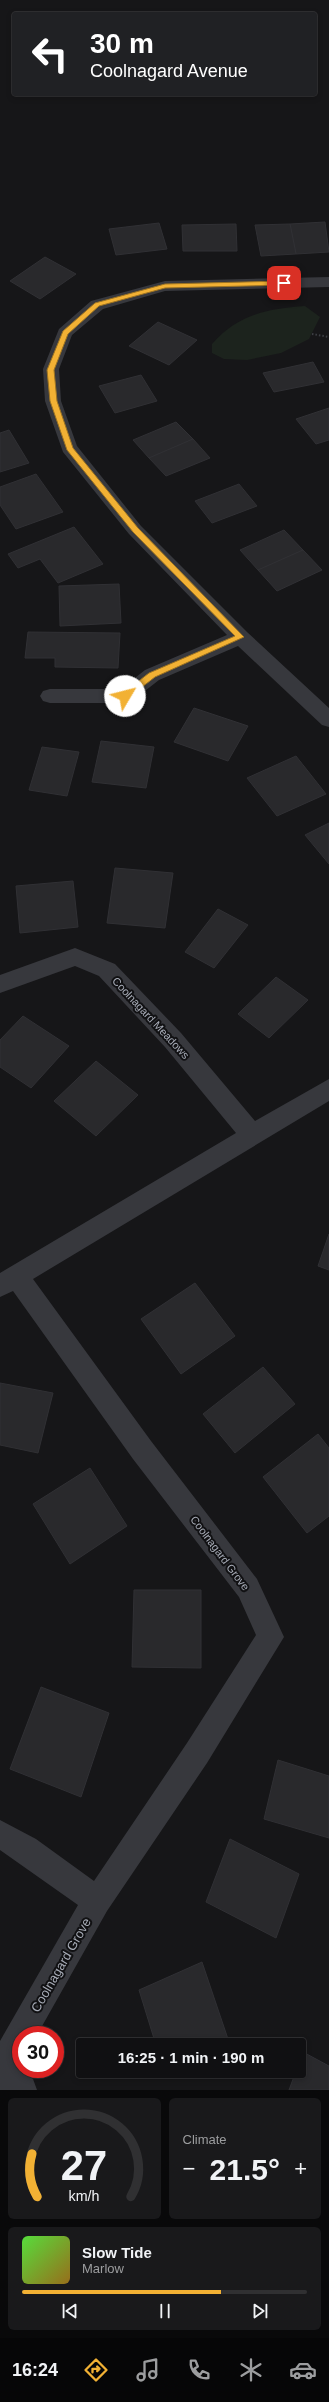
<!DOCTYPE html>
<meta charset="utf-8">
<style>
body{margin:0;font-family:Arial,sans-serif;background:#19191b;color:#f1f3f6;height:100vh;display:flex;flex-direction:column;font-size:15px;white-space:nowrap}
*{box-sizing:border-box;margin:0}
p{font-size:13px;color:#9c9d9f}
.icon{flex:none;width:22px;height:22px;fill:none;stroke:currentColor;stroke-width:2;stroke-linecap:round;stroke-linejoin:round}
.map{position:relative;height:2090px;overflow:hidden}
.panel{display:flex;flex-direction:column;gap:8px;padding:8px;background:#09090a;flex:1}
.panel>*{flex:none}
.hud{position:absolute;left:12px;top:12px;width:305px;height:84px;border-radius:4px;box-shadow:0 2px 6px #0003,0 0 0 1px #303032;background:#202124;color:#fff;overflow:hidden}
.speed{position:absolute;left:12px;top:2026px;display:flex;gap:8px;font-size:20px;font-weight:700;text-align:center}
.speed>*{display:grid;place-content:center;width:52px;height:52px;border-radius:50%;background:#101012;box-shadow:0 2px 6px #0003,0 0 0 1px #303032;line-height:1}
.speed .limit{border:6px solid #d22;background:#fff;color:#111}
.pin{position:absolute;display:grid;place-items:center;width:34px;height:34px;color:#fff;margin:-17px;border-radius:8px;box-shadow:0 2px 6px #0006}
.me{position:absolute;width:44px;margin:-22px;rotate:53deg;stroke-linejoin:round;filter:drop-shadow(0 0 3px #0008)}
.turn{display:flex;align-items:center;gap:14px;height:84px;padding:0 12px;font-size:18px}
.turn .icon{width:52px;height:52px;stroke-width:2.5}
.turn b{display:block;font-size:28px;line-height:34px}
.big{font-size:30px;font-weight:800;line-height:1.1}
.panel .card{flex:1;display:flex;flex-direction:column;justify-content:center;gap:6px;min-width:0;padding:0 14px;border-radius:6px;background:#19191b}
.panel .dial{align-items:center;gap:0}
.dial svg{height:104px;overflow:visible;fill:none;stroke:#303032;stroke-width:7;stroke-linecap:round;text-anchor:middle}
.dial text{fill:#f1f3f6;stroke:none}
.song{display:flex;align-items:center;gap:12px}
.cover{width:48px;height:48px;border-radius:6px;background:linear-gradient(135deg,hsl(110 70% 55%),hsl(40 70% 35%))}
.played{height:4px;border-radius:2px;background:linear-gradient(90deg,#f2b134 70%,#303032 70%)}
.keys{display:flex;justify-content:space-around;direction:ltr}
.heat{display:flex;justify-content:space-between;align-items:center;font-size:22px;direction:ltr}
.panel .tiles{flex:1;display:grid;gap:8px;grid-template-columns:1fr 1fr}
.card:last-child{grid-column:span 2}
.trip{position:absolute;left:76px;top:2038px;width:230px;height:40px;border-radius:4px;background:#101012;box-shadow:0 2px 6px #0003,0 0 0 1px #303032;font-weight:800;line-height:40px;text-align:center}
.tab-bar{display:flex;height:64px;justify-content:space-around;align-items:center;background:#060607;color:#9c9d9f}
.tab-bar .icon{width:28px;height:28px}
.tab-bar .on{color:#f2b134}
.tab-bar b{font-size:18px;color:#f1f3f6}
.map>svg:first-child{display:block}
.green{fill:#1c231d}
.building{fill:#29292c;stroke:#303034}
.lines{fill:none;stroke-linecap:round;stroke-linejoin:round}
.path{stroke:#3d3f44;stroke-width:2;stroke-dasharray:1.5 2;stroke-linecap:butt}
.minor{fill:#37383d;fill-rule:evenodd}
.route{fill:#f2b134;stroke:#9d7322}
.labels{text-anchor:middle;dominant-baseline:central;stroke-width:4;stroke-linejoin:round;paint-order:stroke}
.street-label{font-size:11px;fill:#a8adb8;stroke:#111113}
.near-street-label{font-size:13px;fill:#a8adb8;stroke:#111113}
</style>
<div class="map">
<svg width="329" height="2090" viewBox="0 0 329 2090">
<rect width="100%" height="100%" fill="#161618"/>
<path class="green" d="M 305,306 L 320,317 L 309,339 L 281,353 L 247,360 L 224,359 L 212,353 L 212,344 C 238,314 267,309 305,306 Z"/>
<g class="building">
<polygon points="325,222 329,252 296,254 290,224"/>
<polygon points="159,223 167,249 116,255 109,229"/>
<polygon points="236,224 237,251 183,251 182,225"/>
<polygon points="290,224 296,254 261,256 255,225"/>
<polygon points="45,257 76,274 40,299 10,281"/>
<polygon points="158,322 197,340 169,365 129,346"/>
<polygon points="313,362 324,382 274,392 263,373"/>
<polygon points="141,375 157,401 115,413 99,386"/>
<polygon points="329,408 329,440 316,444 296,419"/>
<polygon points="176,422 193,439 149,458 133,440"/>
<polygon points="9,430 29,463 0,472 0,433"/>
<polygon points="193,439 210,458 166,476 149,458"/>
<polygon points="36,474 63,512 16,529 0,505 0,487"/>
<polygon points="239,484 257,506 212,523 195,501"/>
<polygon points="74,527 103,564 58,583 40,559 18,568 8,554"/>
<polygon points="284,530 303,550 258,570 240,550"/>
<polygon points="303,550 322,570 277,591 258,570"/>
<polygon points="119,584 121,623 60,626 59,586"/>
<polygon points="28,632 120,633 118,668 55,667 55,658 25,658"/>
<polygon points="194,708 248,726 228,761 174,742"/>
<polygon points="101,741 154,747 146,788 92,782"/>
<polygon points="42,747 79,752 67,796 29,790"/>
<polygon points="296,756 326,794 277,816 247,778"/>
<polygon points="329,823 329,864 305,835"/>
<polygon points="115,868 173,873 165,928 107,923"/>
<polygon points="73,881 78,927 20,933 16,886"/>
<polygon points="218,909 248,925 214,968 185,952"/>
<polygon points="276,977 308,1000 269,1038 238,1014"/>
<polygon points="23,1016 69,1046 31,1088 0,1067 0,1040"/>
<polygon points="96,1061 138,1095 96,1136 54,1101"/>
<polygon points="329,1234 329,1270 318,1266"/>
<polygon points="195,1283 235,1336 181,1374 141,1319"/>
<polygon points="263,1367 295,1404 235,1453 203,1414"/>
<polygon points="0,1383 53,1393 38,1453 0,1445"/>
<polygon points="318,1434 329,1448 329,1516 307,1533 263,1477"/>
<polygon points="90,1468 127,1526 70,1564 33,1504"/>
<polygon points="134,1590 201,1590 201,1668 132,1667"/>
<polygon points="41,1687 109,1713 81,1797 10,1769"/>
<polygon points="278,1760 329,1776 329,1838 264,1819"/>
<polygon points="230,1839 299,1874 276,1938 206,1902"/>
<polygon points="202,1962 230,2045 156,2045 139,1990"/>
<polygon points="303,2052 329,2066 329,2090 289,2090 296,2071 299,2071 299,2063"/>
<polygon points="165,2071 183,2071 167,2078"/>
</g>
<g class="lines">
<polyline class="path" points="312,334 329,337"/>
<g class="minor">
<polygon points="329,277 329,287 165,291 103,309 72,335 59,369 61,401 77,446 141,526 247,632 329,708 329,727 322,725 238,646 159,680 132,701 125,703 50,703 43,701 40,696 43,691 50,689 121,689 145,670 227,635 129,534 63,452 45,401 43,369 59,329 91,301 165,281"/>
<polygon points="75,948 115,964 181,1033 255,1121 329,1079 329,1101 33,1279 151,1441 257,1579 284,1637 207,1763 107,1911 37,2035 21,2035 21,2063 18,2068 33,2079 37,2090 0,2090 0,2041 78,1905 0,1850 0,1820 36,1839 94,1881 187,1743 256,1635 239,1597 133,1459 13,1291 0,1297 0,1273 236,1133 165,1047 99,976 75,966 0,993 0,975"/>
</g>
</g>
<polygon class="route" points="284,281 287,285 165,288 99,306 68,334 54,370 57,401 73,448 138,528 244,637 155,677 128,698 122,698 122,694 149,673 235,636 133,532 67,450 50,401 47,370 63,331 95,303 165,284"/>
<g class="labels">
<g class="street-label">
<text transform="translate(151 1018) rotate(47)">Coolnagard Meadows</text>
<text transform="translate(220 1553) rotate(53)">Coolnagard Grove</text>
</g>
<g class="near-street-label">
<text transform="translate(61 1965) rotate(-60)">Coolnagard Grove</text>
</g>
</g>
</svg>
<div class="speed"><div class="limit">30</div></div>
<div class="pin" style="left:284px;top:283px;background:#d93025"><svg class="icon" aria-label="arrive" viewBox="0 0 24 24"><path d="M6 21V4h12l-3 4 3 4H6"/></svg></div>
<svg class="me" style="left:125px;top:696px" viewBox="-20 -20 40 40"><circle r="19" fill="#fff"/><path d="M0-13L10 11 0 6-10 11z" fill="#f2b134"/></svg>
<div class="trip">16:25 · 1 min · 190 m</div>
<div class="hud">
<div class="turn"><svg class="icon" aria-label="left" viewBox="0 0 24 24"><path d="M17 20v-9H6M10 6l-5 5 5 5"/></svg><div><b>30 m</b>Coolnagard Avenue</div></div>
</div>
</div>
<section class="panel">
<div class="tiles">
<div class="card dial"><svg viewBox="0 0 100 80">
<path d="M14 69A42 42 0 1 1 86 69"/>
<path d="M14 69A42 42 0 0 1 10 36" stroke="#f2b134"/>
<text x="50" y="56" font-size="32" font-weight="700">27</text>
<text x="50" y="72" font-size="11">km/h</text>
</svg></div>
<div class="card"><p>Climate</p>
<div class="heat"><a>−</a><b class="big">21.5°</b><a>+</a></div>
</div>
<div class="card">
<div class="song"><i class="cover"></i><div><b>Slow Tide</b><p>Marlow</p></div></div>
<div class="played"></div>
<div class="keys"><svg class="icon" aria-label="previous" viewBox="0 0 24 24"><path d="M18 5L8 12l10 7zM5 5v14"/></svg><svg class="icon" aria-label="pause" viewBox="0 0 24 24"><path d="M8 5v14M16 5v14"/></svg><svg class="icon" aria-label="next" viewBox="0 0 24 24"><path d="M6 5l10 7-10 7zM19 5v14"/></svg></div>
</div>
</div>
</section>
<nav class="tab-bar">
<b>16:24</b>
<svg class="icon on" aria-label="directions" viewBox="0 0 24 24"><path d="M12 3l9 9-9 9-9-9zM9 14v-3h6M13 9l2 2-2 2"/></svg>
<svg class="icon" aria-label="music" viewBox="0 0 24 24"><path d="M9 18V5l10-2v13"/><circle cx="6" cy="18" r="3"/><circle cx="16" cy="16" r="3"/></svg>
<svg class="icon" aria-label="phone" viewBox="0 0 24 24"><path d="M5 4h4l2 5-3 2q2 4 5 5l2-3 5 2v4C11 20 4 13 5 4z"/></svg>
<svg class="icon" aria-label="climate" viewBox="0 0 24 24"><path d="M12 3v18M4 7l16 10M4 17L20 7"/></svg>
<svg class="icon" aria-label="car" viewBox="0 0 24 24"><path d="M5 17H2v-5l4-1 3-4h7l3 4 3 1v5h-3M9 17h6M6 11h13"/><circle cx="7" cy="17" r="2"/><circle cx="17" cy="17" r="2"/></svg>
</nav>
